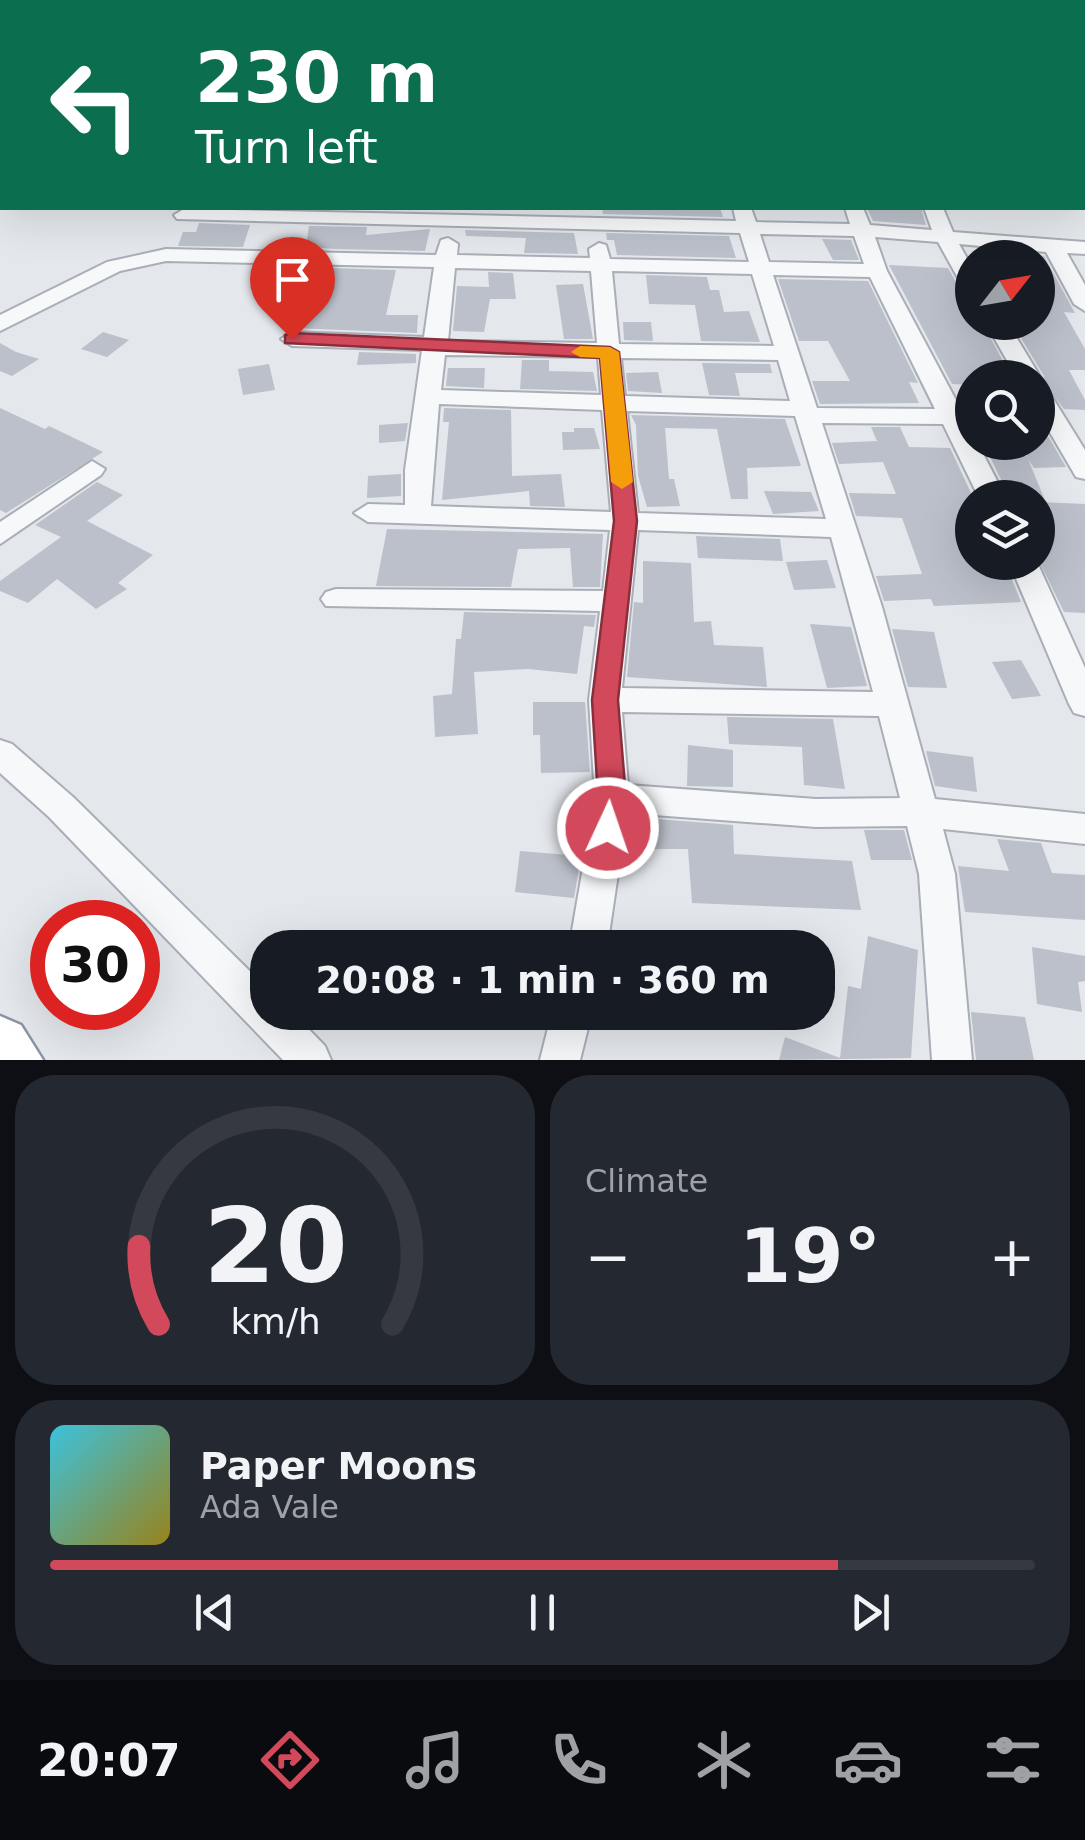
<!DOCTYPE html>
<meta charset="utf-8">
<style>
body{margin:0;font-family:"DejaVu Sans",sans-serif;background:#242831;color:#f1f3f6;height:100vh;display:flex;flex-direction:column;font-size:38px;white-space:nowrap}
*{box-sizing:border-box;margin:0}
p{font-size:32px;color:#9ea1a6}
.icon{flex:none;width:55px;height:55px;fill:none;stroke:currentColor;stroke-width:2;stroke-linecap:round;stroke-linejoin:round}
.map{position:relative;height:1060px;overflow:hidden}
.side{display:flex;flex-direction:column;gap:15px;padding:15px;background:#0d0f14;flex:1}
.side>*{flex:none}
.hud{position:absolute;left:0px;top:0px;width:1085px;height:210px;box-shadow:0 10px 40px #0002;background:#0b6e4f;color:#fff;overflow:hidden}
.needle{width:65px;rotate:59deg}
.tools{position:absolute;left:955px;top:240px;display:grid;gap:20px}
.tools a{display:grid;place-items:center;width:100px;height:100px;border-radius:50%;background:#171b24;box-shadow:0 10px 40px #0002;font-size:50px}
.speed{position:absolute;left:30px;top:900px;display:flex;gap:20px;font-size:50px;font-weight:700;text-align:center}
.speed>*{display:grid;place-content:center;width:130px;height:130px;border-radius:50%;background:#171b24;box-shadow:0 10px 40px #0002;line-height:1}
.speed .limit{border:15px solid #d22;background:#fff;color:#111}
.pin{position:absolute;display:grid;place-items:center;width:85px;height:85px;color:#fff;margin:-102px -42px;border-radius:50% 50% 50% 0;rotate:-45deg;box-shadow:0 0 10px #0007}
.pin .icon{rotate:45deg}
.me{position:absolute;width:110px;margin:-55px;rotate:3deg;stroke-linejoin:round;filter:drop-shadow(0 0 8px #0008)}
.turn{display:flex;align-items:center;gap:35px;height:210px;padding:0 30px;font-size:45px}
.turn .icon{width:130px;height:130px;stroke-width:2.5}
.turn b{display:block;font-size:70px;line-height:85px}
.big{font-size:75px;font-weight:600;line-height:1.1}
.side .tile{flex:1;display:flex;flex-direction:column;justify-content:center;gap:15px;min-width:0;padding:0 35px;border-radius:40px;background:#242831}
.side .dial{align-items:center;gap:0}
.dial svg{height:260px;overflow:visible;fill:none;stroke:#363941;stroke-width:7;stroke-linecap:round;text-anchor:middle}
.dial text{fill:#f1f3f6;stroke:none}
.song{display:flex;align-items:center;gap:30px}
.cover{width:120px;height:120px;border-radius:15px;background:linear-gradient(135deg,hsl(190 70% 55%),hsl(50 70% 35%))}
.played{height:10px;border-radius:5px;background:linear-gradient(90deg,#d1495b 80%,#363941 80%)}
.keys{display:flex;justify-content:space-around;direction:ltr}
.heat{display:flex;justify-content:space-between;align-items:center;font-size:55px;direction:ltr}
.side .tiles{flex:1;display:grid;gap:15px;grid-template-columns:1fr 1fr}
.tile:last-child{grid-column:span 2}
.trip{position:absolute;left:250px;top:930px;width:585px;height:100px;border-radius:40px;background:#171b24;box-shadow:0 10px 40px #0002;font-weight:600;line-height:100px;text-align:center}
.menu{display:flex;height:160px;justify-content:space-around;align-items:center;background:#090b0e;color:#9ea1a6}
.menu .icon{width:70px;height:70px}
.menu .active{color:#d1495b}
.menu b{font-size:45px;color:#f1f3f6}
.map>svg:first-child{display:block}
.building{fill:#bbc0ca}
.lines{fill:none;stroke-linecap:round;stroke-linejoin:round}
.minor-casing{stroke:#a9aeb7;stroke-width:4}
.highway-casing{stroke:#8b94a3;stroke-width:5}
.minor{fill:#f7f8fa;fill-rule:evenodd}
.highway{fill:#fff;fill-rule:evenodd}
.route{fill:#d1495b;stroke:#882f3b;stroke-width:2.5}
.slow{fill:#f59e0b}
</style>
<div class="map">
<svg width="1085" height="1060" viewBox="0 0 1085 1060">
<rect width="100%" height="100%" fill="#e4e7ec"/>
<g class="building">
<polygon points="602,208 720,208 723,217 603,214"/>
<polygon points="867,208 921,208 926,225 873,221"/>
<polygon points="199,223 250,225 243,247 178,246 183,232 196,232"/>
<polygon points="309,226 367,227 366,235 430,229 425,251 335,249 306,247"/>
<polygon points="465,230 574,233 578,254 524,253 526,238 466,236"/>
<polygon points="606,233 729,236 736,258 617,255 614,240 607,240"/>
<polygon points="822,239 851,240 859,260 833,260"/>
<polygon points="1038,255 1044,256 1075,313 1064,312 1085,349 1085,370 1069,370 1085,400 1085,410 1064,409 1043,382 1044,376 1015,328 1038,328"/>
<polygon points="889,265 948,268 961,291 972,300 972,322 982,322 1012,378 972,378 972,385 952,384"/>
<polygon points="331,268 396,270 386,315 418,315 417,333 292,328 285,332 291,297 325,296"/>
<polygon points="488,272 513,273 516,299 490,299 484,332 453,331 457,286 489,287"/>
<polygon points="646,275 707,277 710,290 719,290 724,312 749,311 760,342 701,341 695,305 649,304"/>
<polygon points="778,279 868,281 918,383 909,382 919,403 820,404 812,381 850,381 828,341 799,341"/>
<polygon points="583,284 593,339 564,339 556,285"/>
<polygon points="623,322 651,322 653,341 624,340"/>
<polygon points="103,332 129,340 107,357 81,349"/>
<polygon points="0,343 16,352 39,359 12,376 0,371"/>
<polygon points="359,352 416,354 416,363 357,365"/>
<polygon points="522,360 549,360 549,371 593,372 597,391 520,389"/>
<polygon points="702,363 770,364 772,373 735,373 740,396 709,395"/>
<polygon points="269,364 275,390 243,395 238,369"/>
<polygon points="448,368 485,368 484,388 446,386"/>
<polygon points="658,372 662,393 628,391 626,373"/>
<polygon points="0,408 45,429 49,426 103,452 6,513 0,510"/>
<polygon points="444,408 511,410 512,476 561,474 565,507 530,506 529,491 442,500 449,422 443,422"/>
<polygon points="631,415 785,419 801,466 747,468 748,499 731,499 717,429 665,428 669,479 674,479 680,506 647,507 638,476 636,425"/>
<polygon points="1038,419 1066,467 1034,468 1028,459 1044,498 1010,498 990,457 1027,456 1021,446 1038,446"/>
<polygon points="408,423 405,441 379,443 379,425"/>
<polygon points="871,427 900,427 909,447 950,448 972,495 972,562 1005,562 1021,602 934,606 931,599 884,601 876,576 922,574 902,518 856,516 849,493 896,494 883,462 839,464 832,443 877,441"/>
<polygon points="574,428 594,428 600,449 563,450 562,432 574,432"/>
<polygon points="401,474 401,496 367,498 368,476"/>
<polygon points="97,482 123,495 87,521 153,555 118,583 127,589 96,609 57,579 28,603 0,591 0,581 61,537 35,525"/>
<polygon points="764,491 811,492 819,511 773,514"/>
<polygon points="1038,502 1085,504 1085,613 1064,612 1038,559"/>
<polygon points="387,529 603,534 600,587 573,587 570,548 518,549 511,587 376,586"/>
<polygon points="696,536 780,539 783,561 698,558"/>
<polygon points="827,560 836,588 794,590 786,562"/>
<polygon points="643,561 691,563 694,622 711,621 714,645 763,647 767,687 627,677 634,602 643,603"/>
<polygon points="464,612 596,615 594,627 584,626 577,674 528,669 474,672 478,734 435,737 433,696 452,694 456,639 461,639"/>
<polygon points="810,624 851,627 867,686 827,688"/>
<polygon points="892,629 934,632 947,688 908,687"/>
<polygon points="1021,660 1041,696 1012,699 992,662"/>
<polygon points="533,702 585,702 590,772 541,773 540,735 533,735"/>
<polygon points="727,717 833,719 845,789 804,785 802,747 729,744"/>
<polygon points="688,745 733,750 733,787 687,786"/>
<polygon points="926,751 973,757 977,792 935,786"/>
<polygon points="631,817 733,825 734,854 852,861 861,910 692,903 688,849 634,849"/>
<polygon points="864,830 904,830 912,860 871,860"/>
<polygon points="997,839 1041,843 1052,873 1085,875 1085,920 965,912 958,866 1009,871"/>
<polygon points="520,851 581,856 574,898 515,892"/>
<polygon points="868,936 918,950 911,1058 779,1060 785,1037 840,1058 848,986 861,989"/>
<polygon points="1032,947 1085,956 1085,981 1078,982 1082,1012 1037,1004"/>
<polygon points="971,1012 1025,1017 1034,1060 976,1060"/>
</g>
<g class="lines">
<defs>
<g id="minor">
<rect x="841" y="0" width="14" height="2"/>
<rect x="0" y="28" width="2" height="8"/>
<rect x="0" y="79" width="2" height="10"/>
<rect x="1082" y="115" width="3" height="10"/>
<rect x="1082" y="176" width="3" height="12"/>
<path d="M 733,208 L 751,208 L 756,222 L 850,224 L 845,208 L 863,208 L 870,225 L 932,230 L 924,208 L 943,208 L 953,232 L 1085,242 L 1085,254 L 1067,253 L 1085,285 L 1085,311 L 1074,304 L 1046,252 L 959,244 L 972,267 L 972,290 L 964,289 L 938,242 L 875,237 L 887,271 L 965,417 L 972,442 L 977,442 L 1006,498 L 979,498 L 943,424 L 822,423 L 882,607 L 935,799 L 1085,814 L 1085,844 L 943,829 L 955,874 L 972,1060 L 932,1060 L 919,874 L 907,826 L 816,827 L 627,813 L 607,948 L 569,948 L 595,798 L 589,700 L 600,611 L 326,606 L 321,599 L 326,592 L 336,589 L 603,591 L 610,530 L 368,522 L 354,513 L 368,504 L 405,505 L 405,470 L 422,350 L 292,346 L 281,339 L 292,332 L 424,337 L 434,267 L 166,261 L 120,271 L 0,331 L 0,315 L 107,262 L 166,249 L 436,255 L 441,240 L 448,238 L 458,244 L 457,255 L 590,258 L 589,249 L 599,243 L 606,245 L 610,259 L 749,262 L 740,233 L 177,219 L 174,215 L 184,209 L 736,221 ZM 760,234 L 854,236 L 864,264 L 769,262 ZM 455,268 L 591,271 L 597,343 L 448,341 ZM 612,271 L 752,274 L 774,346 L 619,344 ZM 773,275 L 870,277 L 935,409 L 817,408 ZM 445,355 L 598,357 L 601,395 L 441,390 ZM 621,358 L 778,360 L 790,401 L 625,396 ZM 439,404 L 602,410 L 611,512 L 431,506 ZM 627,411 L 795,416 L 826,519 L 638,513 ZM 638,530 L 831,537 L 873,692 L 622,688 ZM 622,712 L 879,716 L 900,798 L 816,799 L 628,785 Z"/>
<polygon points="985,322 1007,322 1041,378 1038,383 1038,378 1017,378"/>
<polygon points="1038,385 1046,387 1085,450 1085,479 1076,477 1038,412"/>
<polygon points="92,461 105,469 101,475 0,544 0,522"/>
<polygon points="1009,562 1037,562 1085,668 1085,716 1074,713 1069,704"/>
<polygon points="0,740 12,744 73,797 268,989 268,1012 292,1012 325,1046 331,1060 283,1060 49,817 0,773"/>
<polygon points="552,1012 592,1012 580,1060 540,1060"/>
</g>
<polygon id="highway" points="0,1016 21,1025 43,1060 0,1060"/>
</defs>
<use href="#minor" class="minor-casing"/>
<use href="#highway" class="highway-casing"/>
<use href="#minor" class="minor"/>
<use href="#highway" class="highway"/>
</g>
<polygon class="route" points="292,333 610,347 619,352 637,521 618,700 626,798 618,837 608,841 597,837 593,828 598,798 592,700 614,521 600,358 285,343 285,335"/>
<polygon class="slow" points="610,347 619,352 633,482 622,489 611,482 600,358 580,357 571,352 580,346"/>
</svg>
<div class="tools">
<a><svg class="needle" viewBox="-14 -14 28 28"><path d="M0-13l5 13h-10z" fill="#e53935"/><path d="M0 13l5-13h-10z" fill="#9ea1a6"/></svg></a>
<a><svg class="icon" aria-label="search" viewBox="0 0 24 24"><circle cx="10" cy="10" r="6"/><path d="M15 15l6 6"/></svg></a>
<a><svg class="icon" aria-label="layers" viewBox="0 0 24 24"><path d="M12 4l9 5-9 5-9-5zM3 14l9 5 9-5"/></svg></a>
</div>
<div class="speed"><div class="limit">30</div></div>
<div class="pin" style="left:292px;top:339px;background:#d93025"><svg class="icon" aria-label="arrive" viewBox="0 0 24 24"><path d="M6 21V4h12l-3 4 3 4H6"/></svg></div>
<svg class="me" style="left:608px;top:828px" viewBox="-20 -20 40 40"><circle r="17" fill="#d1495b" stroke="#fff" stroke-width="3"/><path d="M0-11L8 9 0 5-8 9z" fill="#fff"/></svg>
<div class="trip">20:08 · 1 min · 360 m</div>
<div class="hud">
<div class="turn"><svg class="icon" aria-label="left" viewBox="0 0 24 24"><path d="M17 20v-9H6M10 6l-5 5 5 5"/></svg><div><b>230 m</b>Turn left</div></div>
</div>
</div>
<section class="side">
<div class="tiles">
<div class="tile dial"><svg viewBox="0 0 100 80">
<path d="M14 69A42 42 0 1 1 86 69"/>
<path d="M14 69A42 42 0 0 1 8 45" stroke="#d1495b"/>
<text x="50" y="56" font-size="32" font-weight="700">20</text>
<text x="50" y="72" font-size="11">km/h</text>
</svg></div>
<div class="tile"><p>Climate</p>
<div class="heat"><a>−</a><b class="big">19°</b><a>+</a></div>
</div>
<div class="tile">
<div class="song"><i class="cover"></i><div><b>Paper Moons</b><p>Ada Vale</p></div></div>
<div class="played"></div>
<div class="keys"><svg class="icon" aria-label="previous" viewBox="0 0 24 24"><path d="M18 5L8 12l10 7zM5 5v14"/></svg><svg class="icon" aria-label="pause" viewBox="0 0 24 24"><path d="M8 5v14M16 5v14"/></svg><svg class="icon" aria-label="next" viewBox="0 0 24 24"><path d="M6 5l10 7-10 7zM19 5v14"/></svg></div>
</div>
</div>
</section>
<nav class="menu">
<b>20:07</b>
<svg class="icon active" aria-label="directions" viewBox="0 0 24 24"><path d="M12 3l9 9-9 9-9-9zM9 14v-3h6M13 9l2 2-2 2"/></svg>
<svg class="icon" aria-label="music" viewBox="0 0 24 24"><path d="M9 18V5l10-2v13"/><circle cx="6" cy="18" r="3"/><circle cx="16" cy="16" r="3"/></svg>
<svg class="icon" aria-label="phone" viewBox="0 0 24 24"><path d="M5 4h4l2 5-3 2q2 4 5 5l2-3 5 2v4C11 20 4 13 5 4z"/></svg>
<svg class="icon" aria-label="climate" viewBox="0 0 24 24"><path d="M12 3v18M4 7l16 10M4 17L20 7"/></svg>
<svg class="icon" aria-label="car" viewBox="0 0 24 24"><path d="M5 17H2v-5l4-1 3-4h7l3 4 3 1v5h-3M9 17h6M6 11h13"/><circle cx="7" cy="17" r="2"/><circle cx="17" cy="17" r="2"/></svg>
<svg class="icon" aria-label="filters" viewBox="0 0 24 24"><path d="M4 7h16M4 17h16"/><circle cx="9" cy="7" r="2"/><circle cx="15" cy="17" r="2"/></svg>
</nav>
